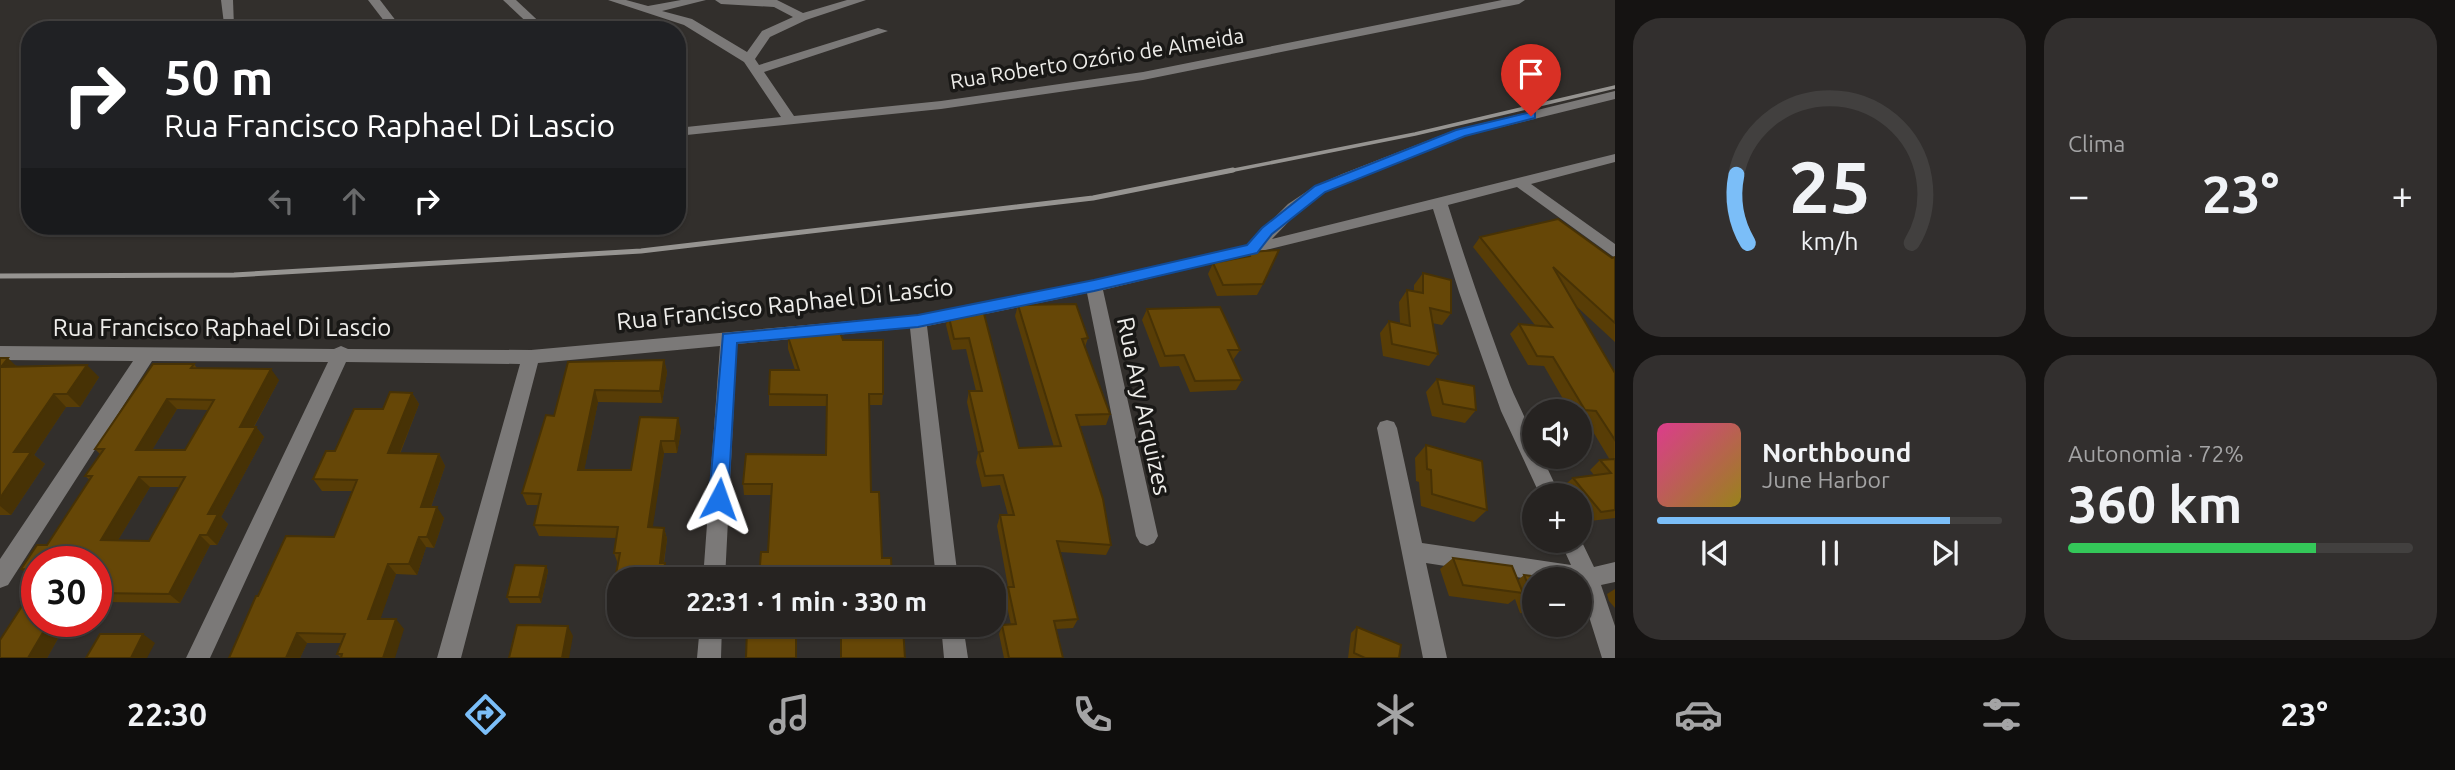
<!DOCTYPE html>
<html lang="pt">
<meta charset="utf-8">
<style>
body{margin:0;font-family:Ubuntu,sans-serif;background:#322f2e;color:#f1f3f6;height:100vh;display:flex;flex-direction:column;font-size:26px;white-space:nowrap}
*{box-sizing:border-box;margin:0}
p{font-size:23px;color:#a4a4a5}
.icon{flex:none;width:38px;height:38px;fill:none;stroke:currentColor;stroke-width:2;stroke-linecap:round;stroke-linejoin:round}
.map{position:relative;flex:1;overflow:hidden}
.panel{display:flex;flex-direction:column;gap:18px;padding:18px;background:#151312;width:840px}
.panel>*{flex:none}
.banner{position:absolute;left:21px;top:21px;width:665px;height:214px;border-radius:28px;box-shadow:0 2px 5px #0004,0 0 0 2px #42403f;background:#202124;color:#fff;overflow:hidden}
.buttons{position:absolute;left:1522px;top:399px;display:grid;gap:14px}
.buttons a{display:grid;place-items:center;width:70px;height:70px;border-radius:50%;background:#262321;box-shadow:0 2px 5px #0004,0 0 0 2px #42403f;font-size:35px}
.speed{position:absolute;left:21px;top:546px;display:flex;gap:14px;font-size:35px;font-weight:700;text-align:center}
.speed>*{display:grid;place-content:center;width:91px;height:91px;border-radius:50%;background:#262321;box-shadow:0 2px 5px #0004,0 0 0 2px #42403f;line-height:1}
.speed .limit{border:10px solid #d22;background:#fff;color:#111}
.pin{position:absolute;display:grid;place-items:center;width:60px;height:60px;color:#fff;margin:-72px -30px;border-radius:50% 50% 50% 0;rotate:-45deg;box-shadow:0 0 7px #0007}
.pin .icon{rotate:45deg}
.me{position:absolute;width:77px;margin:-38px;rotate:4deg;stroke-linejoin:round;filter:drop-shadow(0 0 5px #0008)}
.turn{display:flex;align-items:center;gap:24px;height:147px;padding:0 28px;font-size:32px}
.turn .icon{width:91px;height:91px;stroke-width:2.5}
.turn b{display:block;font-size:49px;line-height:60px}
.lanes{display:flex;align-items:center;height:66px;padding:0 28px;background:#0003;justify-content:center;gap:35px;direction:ltr}
.lanes .off{opacity:.35}
.big{font-size:52px;font-weight:700;line-height:1.1}
.panel .card{flex:1;display:flex;flex-direction:column;justify-content:center;gap:10px;min-width:0;padding:0 24px;border-radius:28px;background:#322f2e}
.panel .dial{align-items:center;gap:0}
.dial svg{height:182px;overflow:visible;fill:none;stroke:#42403f;stroke-width:7;stroke-linecap:round;text-anchor:middle}
.dial text{fill:#f1f3f6;stroke:none}
.song{display:flex;align-items:center;gap:21px}
.cover{width:84px;height:84px;border-radius:10px;background:linear-gradient(135deg,hsl(330 70% 55%),hsl(50 70% 35%))}
.played{height:7px;border-radius:4px;background:linear-gradient(90deg,#7bbef8 85%,#42403f 85%)}
.keys{display:flex;justify-content:space-around;direction:ltr}
.heat{display:flex;justify-content:space-between;align-items:center;font-size:38px;direction:ltr}
.charge{height:10px;border-radius:5px;background:linear-gradient(90deg,#34c759 72%,#42403f 0)}
.panel .tiles{flex:1;display:grid;gap:18px;grid-template-columns:repeat(2,1fr)}
.trip{position:absolute;left:607px;top:567px;width:399px;height:70px;border-radius:28px;background:#262321;box-shadow:0 2px 5px #0004,0 0 0 2px #42403f;font-weight:700;line-height:70px;text-align:center}
.dock{display:flex;height:112px;justify-content:space-around;align-items:center;background:#0f0e0d;color:#a4a4a5}
.dock .icon{width:49px;height:49px}
.dock .active{color:#7bbef8}
.dock b{font-size:32px;color:#f1f3f6}
main{display:flex;flex:1;min-height:0}
.map>svg:first-child{display:block}
.lines{fill:none;stroke-linecap:round;stroke-linejoin:round}
.minor{fill:#7b7978;fill-rule:evenodd}
.rail-far1{stroke:#969491;stroke-width:3.5}
.rail{stroke:#969491;stroke-width:5}
.wall{fill:#583d06;fill-rule:evenodd}
.shaded-wall{fill:#473205}
.building{fill:#664707;stroke:#473205;stroke-width:2;fill-rule:evenodd}
.route{fill:#1a73e8;stroke:#114b97;stroke-width:2}
.labels{text-anchor:middle;dominant-baseline:central;stroke-width:7;stroke-linejoin:round;paint-order:stroke}
.far-street-label{font-size:21px;fill:#eeedea;stroke:#191816}
.street-label{font-size:24px;fill:#eeedea;stroke:#191816}
</style>
<main>
<div class="map">
<svg width="1615" height="658" viewBox="0 0 1615 658">
<rect width="100%" height="100%" fill="#322f2c"/>
<g class="lines">
<g class="minor">
<polygon points="221,0 233,0 234,27 224,24"/>
<polygon points="368,0 380,0 403,30 391,30"/>
<polygon points="503,0 516,0 548,30 535,30"/>
<polygon points="608,0 626,0 648,6 681,0 706,0 662,11 692,19 747,52 762,31 793,17 774,7 721,4 715,0 777,0 803,13 847,0 866,0 806,20 770,37 755,59 759,65 878,28 888,31 764,72 794,116 941,101 1143,72 1502,0 1525,0 1519,4 1143,80 941,109 677,136 677,128 781,117 744,62 684,25"/>
<path d="M 1615,91 L 1615,99 L 1465,136 L 1352,180 L 1325,192 L 1298,212 L 1272,239 L 1615,154 L 1615,162 L 1531,184 L 1615,244 L 1615,258 L 1517,187 L 1448,205 C 1467,266 1488,326 1510,385 C 1519,408 1535,432 1535,457 L 1542,457 L 1560,495 L 1540,495 L 1501,411 L 1459,292 L 1433,209 L 1103,290 L 1158,536 L 1154,543 L 1147,546 L 1140,543 L 1136,536 L 1087,293 L 927,326 L 958,579 L 936,579 L 910,328 L 737,344 L 725,579 L 703,579 L 720,346 L 538,363 L 461,658 L 437,658 L 520,364 L 346,362 L 210,658 L 186,658 L 328,362 L 152,361 L 8,585 L 0,588 L 0,559 L 133,361 L 0,360 L 0,346 L 334,349 L 341,346 L 348,349 L 531,350 L 918,315 L 1094,280 L 1247,245 L 1288,204 L 1315,186 L 1342,174 L 1455,130 Z"/>
<polygon points="1387,420 1394,422 1397,428 1422,543 1571,565 1560,541 1580,541 1580,538 1594,567 1615,562 1615,582 1601,585 1615,626 1615,658 1602,658 1580,588 1580,579 1535,580 1426,563 1447,658 1423,658 1377,428 1380,422"/>
<polygon points="700,625 722,625 721,658 697,658"/>
<polygon points="941,625 963,625 968,658 944,658"/>
</g>
<polyline class="rail-far1" points="1224,172 1415,134 1615,87"/>
<polyline class="rail" points="0,276 234,275 641,251 1093,198 1233,170"/>
</g>
<g class="wall">
<polygon points="1480,237 1612,258 1615,257 1615,342 1575,305 1615,373 1615,518 1590,521 1580,509 1580,495 1569,495 1562,487 1573,478 1594,475 1590,470 1600,460 1610,460 1586,420 1580,420 1580,411 1570,411 1544,366 1528,365 1510,334 1519,324 1535,325 1473,247"/>
<polygon points="1249,252 1263,284 1257,295 1217,296 1208,274 1213,263 1247,256"/>
<polygon points="1423,273 1451,313 1442,325 1432,323 1438,354 1429,366 1383,356 1380,333 1389,321 1400,323 1399,302 1407,290 1414,291 1414,285"/>
<polygon points="1018,305 1088,338 1085,347 1110,414 1106,425 1079,426 1111,545 1106,555 1060,552 1078,619 1073,628 1056,629 1063,658 1004,658 999,634 1002,625 1011,625 1005,597 1008,587 997,526 1000,515 1008,515 1000,485 982,487 976,462 978,453 967,402 969,391 976,391 966,349 952,350 946,325 948,313 982,306 1019,448 1054,447 1015,316"/>
<polygon points="1147,309 1240,350 1233,360 1242,380 1236,390 1190,392 1179,366 1160,367 1142,320"/>
<polygon points="788,337 843,340 883,394 882,405 869,405 768,552 771,495 744,495 743,484 826,455 826,406 769,406 769,394 795,370 788,349"/>
<polygon points="0,358 17,366 99,377 80,407 66,407 34,455 45,464 11,515 0,515"/>
<polygon points="664,360 667,372 662,403 598,402 584,470 631,470 640,417 681,430 677,453 664,453 652,528 664,528 667,539 664,563 665,563 668,574 620,579 620,601 616,601 613,590 618,564 614,553 616,538 539,536 534,525 538,505 527,505 522,493 554,416 568,362"/>
<path d="M 194,364 L 197,368 L 279,380 L 254,427 L 256,427 L 264,437 L 221,517 L 228,524 L 217,545 L 210,545 L 180,603 L 104,602 L 96,615 L 96,562 L 37,562 L 37,579 L 34,579 L 21,569 L 47,545 L 90,480 L 85,476 L 100,454 L 95,449 ZM 177,409 L 208,410 L 185,450 L 152,450 ZM 150,487 L 179,487 L 149,541 L 118,540 Z"/>
<polygon points="1437,379 1476,410 1465,423 1432,416 1426,392"/>
<polygon points="412,393 419,404 400,454 439,454 445,466 431,507 444,518 434,548 426,547 417,575 396,574 380,619 404,629 341,658 337,654 341,643 307,643 300,658 229,658 258,596 334,537 353,491 322,491 313,479 335,451 383,409"/>
<polygon points="1426,445 1487,510 1474,522 1421,506 1419,482 1416,481 1415,458"/>
<polygon points="1453,558 1518,580 1524,575 1535,579 1535,615 1520,613 1515,599 1508,604 1449,596 1440,569"/>
<polygon points="546,566 548,571 541,603 510,603 507,597"/>
<polygon points="1580,586 1590,609 1580,616"/>
<polygon points="1615,589 1615,608 1609,601 1607,594"/>
<polygon points="37,621 93,621 86,633 61,633 47,658 0,658"/>
<polygon points="780,625 895,628 905,658 840,658 840,637 796,636 780,630"/>
<polygon points="1357,627 1399,658 1348,658 1351,633"/>
</g>
<g class="shaded-wall">
<polygon points="8,358 20,370 1,367"/>
<polygon points="664,360 667,372 662,403 660,391"/>
<polygon points="87,365 99,377 80,407 67,394"/>
<polygon points="271,369 279,380 248,437 240,427"/>
<polygon points="595,390 598,402 582,481 578,470"/>
<polygon points="412,393 419,404 395,465 388,453"/>
<polygon points="54,394 66,407 34,455 45,464 11,515 0,506 0,498 14,452"/>
<polygon points="167,399 177,409 146,460 136,450"/>
<polygon points="678,418 681,430 677,453 675,441"/>
<polygon points="256,427 264,437 221,517 228,524 217,545 207,535 208,514"/>
<polygon points="661,441 664,453 651,539 648,527"/>
<polygon points="439,454 445,466 427,518 421,507"/>
<polygon points="139,477 150,487 112,550 101,540"/>
<polygon points="437,507 444,518 434,548 427,537"/>
<polygon points="664,528 667,539 662,573 660,563"/>
<polygon points="200,535 210,545 180,603 169,594"/>
<polygon points="419,537 426,547 417,575 409,564"/>
<polygon points="665,563 668,574 667,579 663,579"/>
<polygon points="388,564 396,574 377,629 368,619"/>
<polygon points="546,566 548,571 541,603 539,597"/>
<polygon points="96,596 104,602 96,615"/>
<polygon points="396,619 404,629 395,658 383,658"/>
<polygon points="75,621 93,621 86,633 73,625"/>
<polygon points="48,624 61,633 47,658 28,658"/>
<polygon points="568,626 573,636 569,658 562,658"/>
<polygon points="297,633 307,643 300,658 286,658"/>
<polygon points="143,634 155,643 147,658 131,658"/>
</g>
<g class="building">
<polygon points="1558,219 1612,258 1615,257 1615,323 1553,267 1615,373 1615,440 1596,411 1585,410 1553,357 1537,356 1519,324 1552,327 1480,237"/>
<polygon points="1279,250 1263,284 1223,285 1213,263 1250,256 1249,252"/>
<polygon points="1423,273 1451,280 1451,313 1430,308 1438,354 1392,344 1389,321 1410,326 1407,290 1423,293"/>
<polygon points="1076,304 1088,338 1082,339 1110,414 1076,415 1103,499 1111,545 1057,541 1078,619 1054,621 1063,658 1009,658 1002,625 1016,624 1008,587 1014,587 1000,515 1014,515 1003,475 985,476 979,452 983,451 969,391 982,391 969,338 954,339 948,313 982,306 1019,448 1061,446 1018,305"/>
<polygon points="1220,307 1240,350 1228,350 1242,380 1195,381 1184,355 1165,356 1147,309"/>
<polygon points="838,327 843,340 883,340 883,394 869,394 871,492 879,492 882,558 891,558 892,579 759,579 761,552 768,552 772,484 743,484 746,454 826,455 827,395 769,394 770,370 799,370 788,337"/>
<polygon points="0,358 8,358 1,367 87,365 67,394 54,394 14,452 31,452 0,498"/>
<polygon points="664,360 660,391 595,390 578,470 631,470 640,417 678,418 675,441 661,441 648,527 664,528 660,563 665,563 663,579 620,579 620,591 613,590 620,553 614,553 618,527 534,525 541,494 522,493 546,415 554,416 568,362"/>
<path d="M 153,364 L 194,364 L 191,368 L 271,369 L 240,427 L 256,427 L 208,514 L 218,514 L 207,535 L 200,535 L 169,594 L 96,593 L 96,562 L 37,562 L 37,570 L 21,569 L 37,545 L 47,545 L 92,476 L 85,476 L 104,449 L 95,449 ZM 167,399 L 214,400 L 185,450 L 136,450 ZM 139,477 L 185,477 L 149,541 L 101,540 Z"/>
<polygon points="1437,379 1474,386 1476,410 1443,404"/>
<polygon points="390,392 412,393 388,453 439,454 421,507 437,507 427,537 419,537 409,564 388,564 368,619 396,619 383,658 341,658 342,654 337,654 345,634 297,633 286,658 229,658 256,596 258,596 286,536 334,537 357,480 313,479 326,451 335,451 354,409 383,409"/>
<polygon points="1426,445 1482,461 1487,510 1432,494 1431,470 1427,469"/>
<polygon points="1615,459 1615,510 1601,512 1573,478 1611,473 1600,460"/>
<polygon points="1453,558 1512,566 1523,593 1463,585"/>
<polygon points="515,565 546,566 539,597 507,597"/>
<polygon points="1524,575 1555,579 1535,579 1535,601"/>
<polygon points="37,583 37,621 75,621 73,625 48,624 28,658 0,658 0,640"/>
<polygon points="1580,586 1590,609 1580,608"/>
<polygon points="517,625 568,626 562,658 509,658"/>
<polygon points="780,625 894,625 895,628 903,628 905,658 841,658 841,628 780,626"/>
<polygon points="1357,627 1401,645 1399,658 1365,658 1354,653"/>
<polygon points="747,630 796,630 796,658 746,658"/>
<polygon points="100,634 143,634 131,658 86,658"/>
</g>
<polygon class="route" points="1531,112 1535,113 1535,118 1465,136 1325,192 1272,234 1257,253 1094,291 918,327 737,343 728,499 725,505 719,507 712,505 709,499 723,334 918,315 1094,280 1247,245 1262,228 1315,186 1456,130"/>
<g class="labels">
<g class="far-street-label">
<text transform="translate(1097 58) rotate(-9)">Rua Roberto Ozório de Almeida</text>
</g>
<g class="street-label">
<text transform="translate(785 304) rotate(-6)">Rua Francisco Raphael Di Lascio</text>
<text x="222" y="327">Rua Francisco Raphael Di Lascio</text>
<text transform="translate(1144 406) rotate(78)">Rua Ary Arquizes</text>
</g>
</g>
</svg>
<div class="buttons">
<a><svg class="icon" aria-label="sound" viewBox="0 0 24 24"><path d="M4 9h4l5-4v14l-5-4H4zM17 9q2 3 0 6"/></svg></a>
<a>+</a>
<a>−</a>
</div>
<div class="speed"><div class="limit">30</div></div>
<div class="pin" style="left:1531px;top:116px;background:#d93025"><svg class="icon" aria-label="arrive" viewBox="0 0 24 24"><path d="M6 21V4h12l-3 4 3 4H6"/></svg></div>
<svg class="me" style="left:719px;top:499px" viewBox="-20 -20 40 40"><path d="M0-17L14 15 0 8-14 15z" fill="#1a73e8" stroke="#fff" stroke-width="4"/></svg>
<div class="trip">22:31 · 1 min · 330 m</div>
<div class="banner">
<div class="turn"><svg class="icon" aria-label="right" viewBox="0 0 24 24"><path d="M7 20v-9h11M14 6l5 5-5 5"/></svg><div><b>50 m</b>Rua Francisco Raphael Di Lascio</div></div>
<div class="lanes"><svg class="icon off" aria-label="left" viewBox="0 0 24 24"><path d="M17 20v-9H6M10 6l-5 5 5 5"/></svg><svg class="icon off" aria-label="ahead" viewBox="0 0 24 24"><path d="M12 20V5M6 11l6-6 6 6"/></svg><svg class="icon" aria-label="right" viewBox="0 0 24 24"><path d="M7 20v-9h11M14 6l5 5-5 5"/></svg></div>
</div>
</div>
<section class="panel">
<div class="tiles">
<div class="card dial"><svg viewBox="0 0 100 80">
<path d="M14 69A42 42 0 1 1 86 69"/>
<path d="M14 69A42 42 0 0 1 9 39" stroke="#7bbef8"/>
<text x="50" y="56" font-size="32" font-weight="700">25</text>
<text x="50" y="72" font-size="11">km/h</text>
</svg></div>
<div class="card"><p>Clima</p>
<div class="heat"><a>−</a><b class="big">23°</b><a>+</a></div>
</div>
<div class="card">
<div class="song"><i class="cover"></i><div><b>Northbound</b><p>June Harbor</p></div></div>
<div class="played"></div>
<div class="keys"><svg class="icon" aria-label="previous" viewBox="0 0 24 24"><path d="M18 5L8 12l10 7zM5 5v14"/></svg><svg class="icon" aria-label="pause" viewBox="0 0 24 24"><path d="M8 5v14M16 5v14"/></svg><svg class="icon" aria-label="next" viewBox="0 0 24 24"><path d="M6 5l10 7-10 7zM19 5v14"/></svg></div>
</div>
<div class="card"><p>Autonomia · 72%</p><b class="big">360 km</b><div class="charge"></div></div>
</div>
</section>
</main>
<nav class="dock">
<b>22:30</b>
<svg class="icon active" aria-label="directions" viewBox="0 0 24 24"><path d="M12 3l9 9-9 9-9-9zM9 14v-3h6M13 9l2 2-2 2"/></svg>
<svg class="icon" aria-label="music" viewBox="0 0 24 24"><path d="M9 18V5l10-2v13"/><circle cx="6" cy="18" r="3"/><circle cx="16" cy="16" r="3"/></svg>
<svg class="icon" aria-label="phone" viewBox="0 0 24 24"><path d="M5 4h4l2 5-3 2q2 4 5 5l2-3 5 2v4C11 20 4 13 5 4z"/></svg>
<svg class="icon" aria-label="climate" viewBox="0 0 24 24"><path d="M12 3v18M4 7l16 10M4 17L20 7"/></svg>
<svg class="icon" aria-label="car" viewBox="0 0 24 24"><path d="M5 17H2v-5l4-1 3-4h7l3 4 3 1v5h-3M9 17h6M6 11h13"/><circle cx="7" cy="17" r="2"/><circle cx="17" cy="17" r="2"/></svg>
<svg class="icon" aria-label="filters" viewBox="0 0 24 24"><path d="M4 7h16M4 17h16"/><circle cx="9" cy="7" r="2"/><circle cx="15" cy="17" r="2"/></svg>
<b>23°</b>
</nav>
